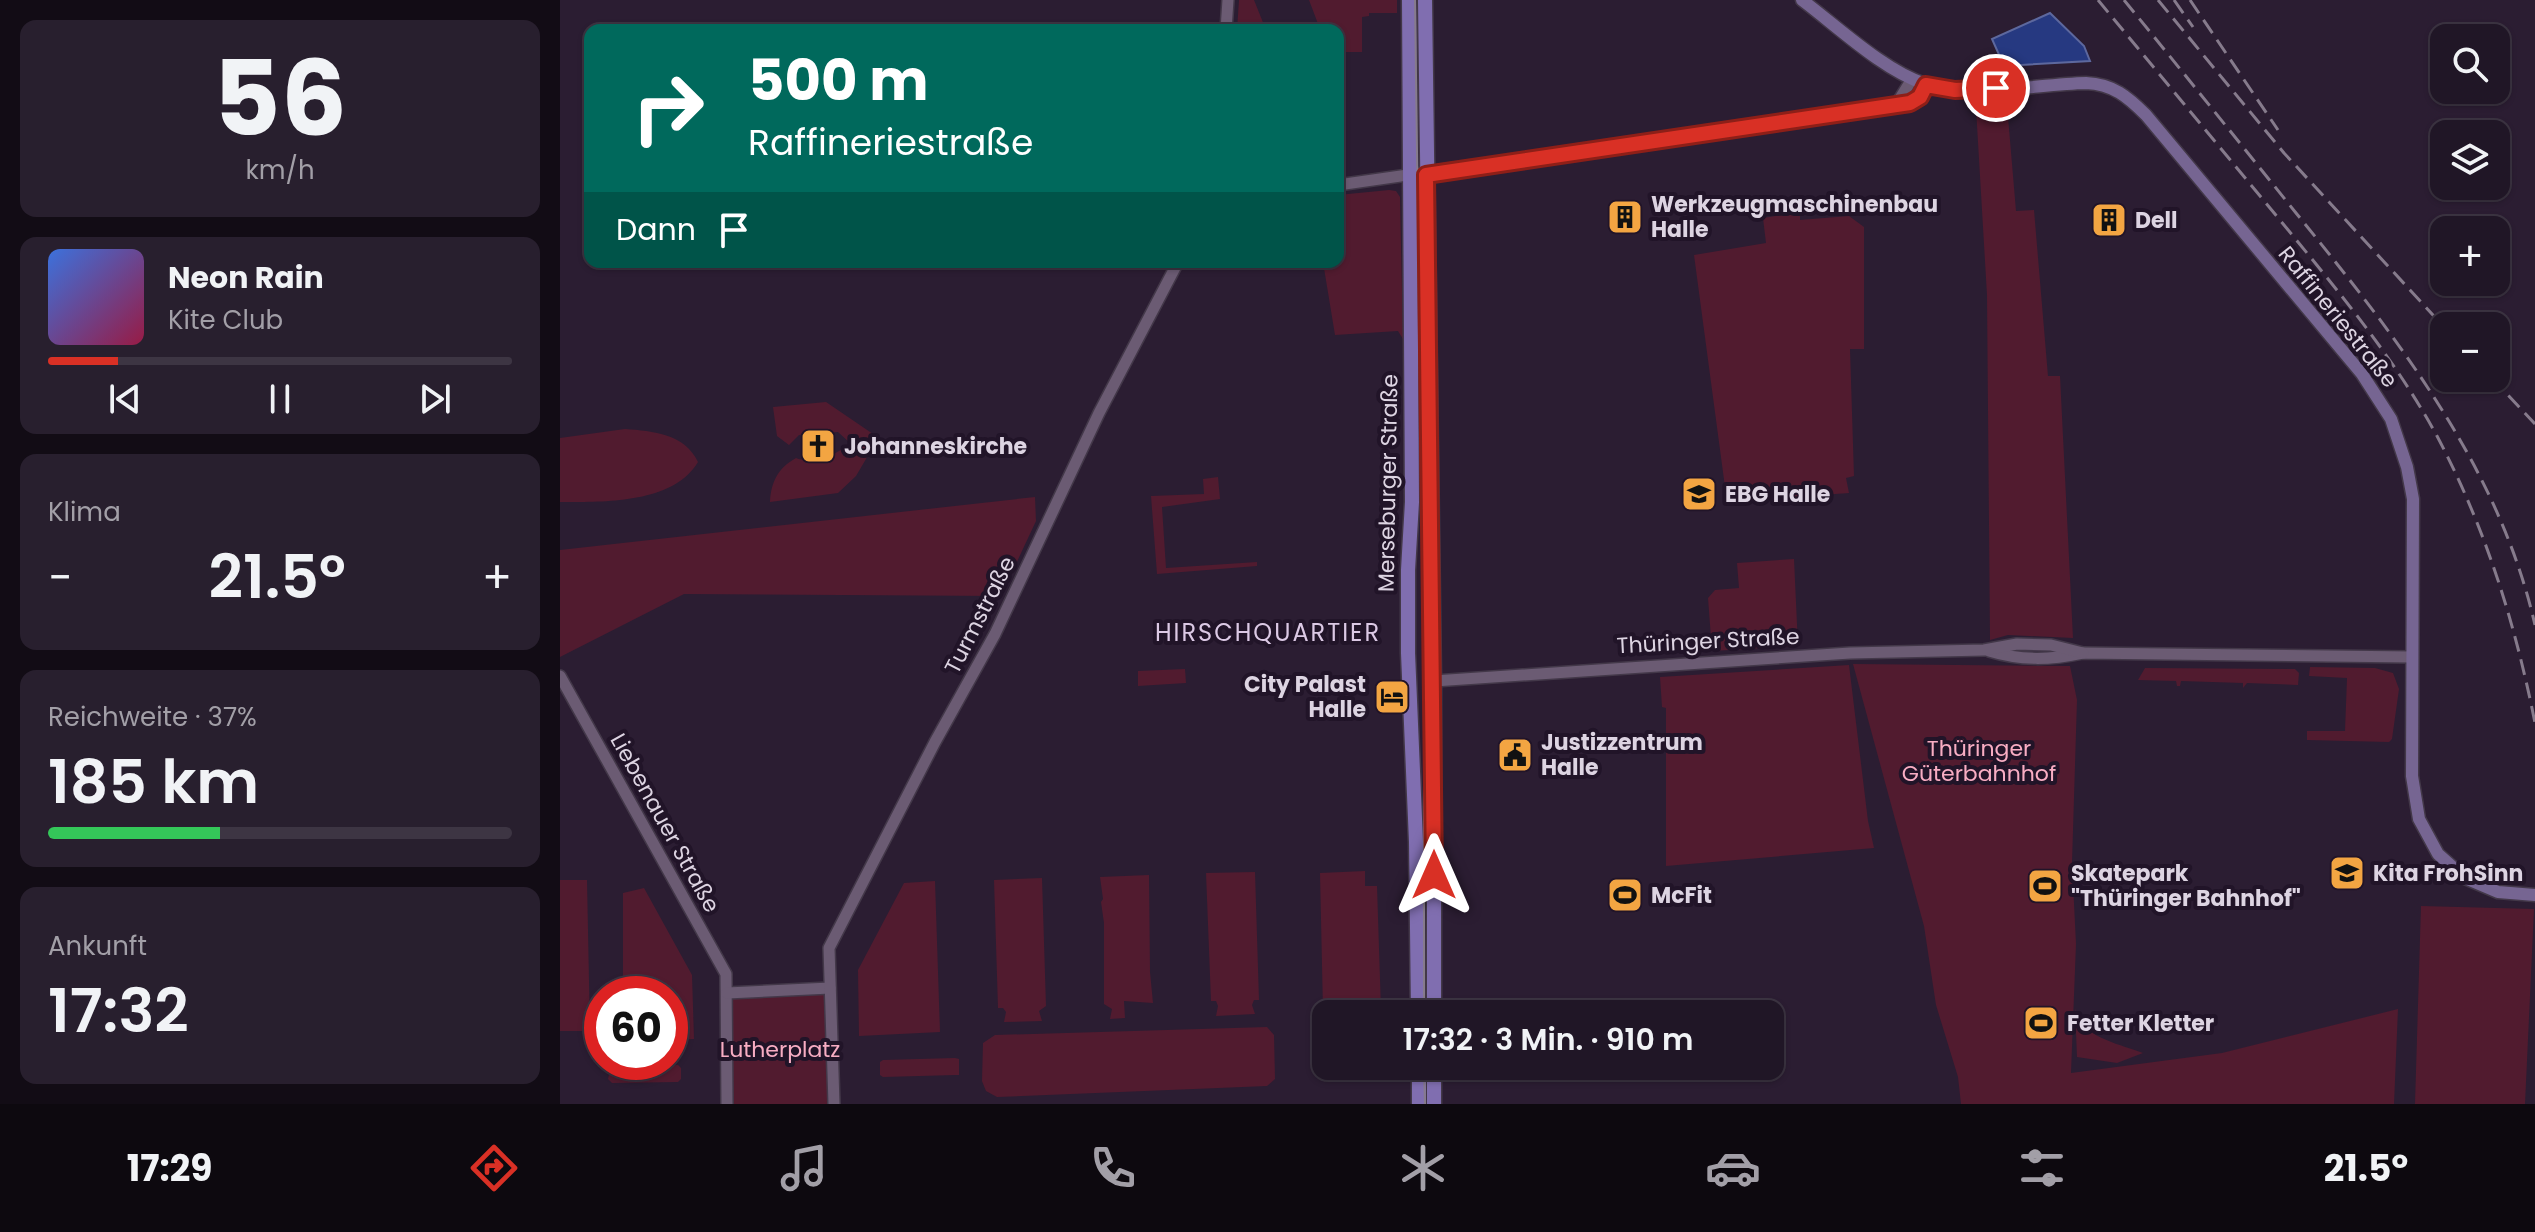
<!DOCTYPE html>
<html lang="de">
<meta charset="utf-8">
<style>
body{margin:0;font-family:Poppins,sans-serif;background:#281f2e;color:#f1f3f6;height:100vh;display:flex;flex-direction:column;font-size:30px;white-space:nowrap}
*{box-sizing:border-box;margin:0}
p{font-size:26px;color:#a29fa7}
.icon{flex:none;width:44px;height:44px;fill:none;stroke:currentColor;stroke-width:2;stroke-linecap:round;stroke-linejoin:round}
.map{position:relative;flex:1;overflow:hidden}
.details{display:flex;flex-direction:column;gap:20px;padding:20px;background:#120c15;width:560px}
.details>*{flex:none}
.banner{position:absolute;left:24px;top:24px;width:760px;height:244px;border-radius:16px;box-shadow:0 2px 6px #0004,0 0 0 2px #3d3543;background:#00695c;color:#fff;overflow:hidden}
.tools{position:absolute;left:1870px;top:24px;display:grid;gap:16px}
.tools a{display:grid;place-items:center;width:80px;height:80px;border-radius:16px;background:#201626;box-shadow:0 2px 6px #0004,0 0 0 2px #3d3543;font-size:40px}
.speed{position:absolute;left:24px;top:976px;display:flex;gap:16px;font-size:40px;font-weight:700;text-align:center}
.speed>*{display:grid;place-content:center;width:104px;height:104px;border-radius:50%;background:#201626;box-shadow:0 2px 6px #0004,0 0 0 2px #3d3543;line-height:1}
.speed .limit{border:12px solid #d22;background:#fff;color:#111}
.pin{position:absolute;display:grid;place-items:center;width:68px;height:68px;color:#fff;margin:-34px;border:4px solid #fff;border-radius:50%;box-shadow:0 2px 8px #0007}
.me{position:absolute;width:88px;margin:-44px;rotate:0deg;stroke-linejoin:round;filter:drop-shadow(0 0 6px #0008)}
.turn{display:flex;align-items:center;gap:28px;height:168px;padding:0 32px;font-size:36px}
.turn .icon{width:104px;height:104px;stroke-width:2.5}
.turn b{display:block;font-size:56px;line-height:68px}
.then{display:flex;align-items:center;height:76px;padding:0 32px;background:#0003;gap:16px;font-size:30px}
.big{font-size:60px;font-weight:600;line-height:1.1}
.details .widget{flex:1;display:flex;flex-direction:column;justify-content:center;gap:12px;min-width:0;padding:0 28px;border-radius:16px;background:#281f2e}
.details .dial{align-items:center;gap:0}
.dial b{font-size:104px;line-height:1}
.song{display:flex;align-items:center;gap:24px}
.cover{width:96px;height:96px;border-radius:12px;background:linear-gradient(135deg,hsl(220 70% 55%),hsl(340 70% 35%))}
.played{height:8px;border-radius:4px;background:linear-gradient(90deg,#d93025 15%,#3d3543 15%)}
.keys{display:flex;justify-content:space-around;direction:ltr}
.heat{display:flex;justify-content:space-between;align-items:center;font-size:44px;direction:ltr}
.charge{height:12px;border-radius:6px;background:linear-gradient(90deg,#34c759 37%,#3d3543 0)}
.trip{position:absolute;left:752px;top:1000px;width:472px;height:80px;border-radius:16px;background:#201626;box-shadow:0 2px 6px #0004,0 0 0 2px #3d3543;font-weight:600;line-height:80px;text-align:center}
.dock{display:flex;height:128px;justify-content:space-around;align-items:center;background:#0d090f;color:#a29fa7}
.dock .icon{width:56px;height:56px}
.dock .on{color:#d93025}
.dock b{font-size:36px;color:#f1f3f6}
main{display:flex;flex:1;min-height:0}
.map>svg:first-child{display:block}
.green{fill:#511b2f}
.water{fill:#263981;stroke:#5d689e;stroke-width:2}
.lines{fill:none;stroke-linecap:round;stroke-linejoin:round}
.tertiary-casing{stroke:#433849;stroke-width:14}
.secondary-casing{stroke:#433849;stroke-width:15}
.primary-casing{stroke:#433849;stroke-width:17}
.tertiary{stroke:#6b5b73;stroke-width:11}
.secondary{stroke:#766592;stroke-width:12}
.primary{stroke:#806eb0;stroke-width:14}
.tram{stroke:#867b8c;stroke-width:2}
.rail{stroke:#867b8c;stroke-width:3;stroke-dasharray:16 8;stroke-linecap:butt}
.route-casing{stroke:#8d1f18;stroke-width:20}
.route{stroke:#d93025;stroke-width:14}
.labels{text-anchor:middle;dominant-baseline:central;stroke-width:8;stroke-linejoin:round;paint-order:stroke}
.poi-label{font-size:22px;font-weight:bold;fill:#ddd4e2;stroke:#211428;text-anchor:start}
.street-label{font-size:22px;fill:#ddd4e2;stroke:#211428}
.park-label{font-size:22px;fill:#f8adc3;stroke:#211428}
.neighbourhood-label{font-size:24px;letter-spacing:2px;fill:#dcc9e5;stroke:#211428}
</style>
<main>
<section class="details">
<div class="widget dial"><b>56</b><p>km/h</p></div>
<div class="widget">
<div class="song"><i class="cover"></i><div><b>Neon Rain</b><p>Kite Club</p></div></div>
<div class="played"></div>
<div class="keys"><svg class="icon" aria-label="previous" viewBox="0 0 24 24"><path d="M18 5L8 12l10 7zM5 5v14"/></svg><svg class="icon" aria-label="pause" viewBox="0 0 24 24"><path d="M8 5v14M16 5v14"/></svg><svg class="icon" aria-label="next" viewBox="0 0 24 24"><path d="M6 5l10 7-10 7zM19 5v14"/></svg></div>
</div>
<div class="widget"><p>Klima</p>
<div class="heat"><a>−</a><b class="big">21.5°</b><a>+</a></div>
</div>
<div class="widget"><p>Reichweite · 37%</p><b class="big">185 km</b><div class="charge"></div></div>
<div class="widget"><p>Ankunft</p><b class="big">17:32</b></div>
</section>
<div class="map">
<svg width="1975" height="1104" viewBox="0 0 1975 1104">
<rect width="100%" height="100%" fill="#2b1d32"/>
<g class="green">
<polygon points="679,0 694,0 706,30 677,30"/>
<polygon points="749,0 837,0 837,13 809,13 809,16 802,17 802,52 778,52 778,30 758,30 760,29"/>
<polygon points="1447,105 1456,211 1474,210 1488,376 1500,376 1513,638 1448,635 1430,640 1427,295 1416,108"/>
<polygon points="829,190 836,191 840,197 843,339 838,331 775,335 763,262 778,262 778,195"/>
<polygon points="1240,212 1240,220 1289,216 1304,227 1304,349 1290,349 1294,476 1286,478 1289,493 1167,502 1134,255 1206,243 1203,218"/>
<path d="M 266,402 L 313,434 L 316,442 L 296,476 L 278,493 L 210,502 C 211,482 218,468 236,458 C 250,464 277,456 290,443 L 278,432 L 239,435 L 229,445 L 217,436 L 213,407 Z"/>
<path d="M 65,429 C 93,431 125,434 138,462 C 113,504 43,502 0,502 L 0,438 Z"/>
<polygon points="658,477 660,499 602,507 606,568 697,562 697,566 597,574 591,496 644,494 643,479"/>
<polygon points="475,497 476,521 441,596 124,594 0,657 0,550"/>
<polygon points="1234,559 1238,646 1152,651 1148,598 1155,590 1179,588 1177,563"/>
<polygon points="1293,664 1510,666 1517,700 1512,863 1516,944 1511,1073 1662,1053 1838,1009 1834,1104 1401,1104 1398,1077 1376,1005 1364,926"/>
<polygon points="1289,665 1308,821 1314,848 1106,866 1106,708 1102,707 1100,677"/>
<polygon points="1750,667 1815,668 1833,673 1839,689 1832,739 1829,742 1747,740 1747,731 1785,731 1787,678 1749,676"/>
<polygon points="1585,668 1735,669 1739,673 1738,685 1687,683 1683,688 1683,683 1621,681 1620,686 1617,686 1616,681 1578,680"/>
<polygon points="625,669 626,683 578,686 578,671"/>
<polygon points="805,871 805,886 817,886 821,1010 763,1011 760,873"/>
<polygon points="695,872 699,1000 694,1000 692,1005 695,1014 656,1016 658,1006 656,1001 651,1001 646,873"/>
<polygon points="589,875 590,972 593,1003 564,1001 565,1018 550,1019 552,1009 544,1004 544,923 541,902 543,899 540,877"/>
<polygon points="482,878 486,1006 479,1011 482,1021 444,1022 446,1012 443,1008 438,1008 434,880"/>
<polygon points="0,880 27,880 30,1031 0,1031"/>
<polygon points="375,881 380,1032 299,1036 298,970 344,883"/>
<polygon points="84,888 132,975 134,1039 110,1040 110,994 63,994 63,893"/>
<polygon points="1861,906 1974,909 1965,1104 1855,1104"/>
<polygon points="270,988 274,1104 167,1104 167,993"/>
<path d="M 1515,1008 C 1519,1037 1560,1044 1583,1053 L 1557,1063 L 1517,1057 Z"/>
<polygon points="707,1027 714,1035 715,1079 707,1086 437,1097 426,1091 422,1081 423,1043 435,1035"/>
<polygon points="395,1058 399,1059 399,1075 396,1075 323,1077 320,1075 320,1062 323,1060"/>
<polygon points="118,1065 121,1068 121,1079 118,1082 52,1083 48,1079 51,1066"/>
</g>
<polygon class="water" points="1490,13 1524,46 1530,61 1444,66 1432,39"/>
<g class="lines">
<defs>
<g id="tertiary">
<polyline points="666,30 668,0"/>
<polyline points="1336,105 1352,79"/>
<polyline points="778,185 1343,104 1356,101 1366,85"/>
<path d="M 1429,651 C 1462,661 1490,660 1523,653 L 1852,657"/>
<polyline points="0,676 166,974 167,1104"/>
<polyline points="874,681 1290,653 1424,650 1457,644 1491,645 1523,653"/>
<polyline points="167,993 270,988"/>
<polyline points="274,1104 269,948 375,742 435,634 539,413 618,262"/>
</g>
<path id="secondary" d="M 1242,0 C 1278,27 1323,70 1365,84 C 1412,99 1477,84 1526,83 C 1553,84 1568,97 1586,115 L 1802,374 L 1831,419 L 1847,467 L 1853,499 L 1852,776 L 1859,819 L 1878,854 L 1905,878 L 1938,892 L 1975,895"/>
<g id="primary">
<polyline points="849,0 852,502 848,570 848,653 856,842 858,1014"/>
<polyline points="865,0 874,681 874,1014"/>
<polyline points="859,1066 859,1104"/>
<polyline points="874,1066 874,1104"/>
</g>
</defs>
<use href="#tertiary" class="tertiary-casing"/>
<use href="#secondary" class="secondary-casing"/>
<use href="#primary" class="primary-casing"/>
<use href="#tertiary" class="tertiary"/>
<use href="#secondary" class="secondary"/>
<use href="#primary" class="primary"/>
<g class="tram">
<polyline points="855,0 864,681 864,1014"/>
<polyline points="864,1066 865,1104"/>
</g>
<g class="rail">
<path d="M 1538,0 C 1600,75 1662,150 1724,225 C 1779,292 1835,359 1877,436 C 1925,527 1955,622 1975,723"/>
<path d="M 1564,0 C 1622,71 1679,142 1736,213 C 1836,336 1939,467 1975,625"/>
<polyline points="1598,0 1724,153 1884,327"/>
<polyline points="1614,0 1633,27"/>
<polyline points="1630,0 1718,130"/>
<polyline points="1932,378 1975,424"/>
</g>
</g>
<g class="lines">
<defs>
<polyline id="route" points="874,875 866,175 1350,103 1360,97 1366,85 1395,90 1436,88"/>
</defs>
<use href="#route" class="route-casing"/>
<use href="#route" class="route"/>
</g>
<defs>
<symbol id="building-square" viewBox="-11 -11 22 22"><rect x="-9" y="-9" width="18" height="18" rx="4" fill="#f3a542" stroke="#211428"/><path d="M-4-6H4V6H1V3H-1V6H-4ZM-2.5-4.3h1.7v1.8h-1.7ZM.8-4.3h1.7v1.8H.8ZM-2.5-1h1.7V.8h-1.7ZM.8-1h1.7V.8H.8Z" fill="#111"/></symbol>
<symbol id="church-square" viewBox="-11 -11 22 22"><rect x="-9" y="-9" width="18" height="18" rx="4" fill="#f3a542" stroke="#211428"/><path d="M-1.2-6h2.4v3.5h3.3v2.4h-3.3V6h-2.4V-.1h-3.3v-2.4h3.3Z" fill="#111"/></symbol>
<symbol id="school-square" viewBox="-11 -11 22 22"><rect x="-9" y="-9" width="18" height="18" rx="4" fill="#f3a542" stroke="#211428"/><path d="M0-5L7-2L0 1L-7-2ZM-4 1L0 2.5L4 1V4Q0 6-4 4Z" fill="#111"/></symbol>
<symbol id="hotel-square" viewBox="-11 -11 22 22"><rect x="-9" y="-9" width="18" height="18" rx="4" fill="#f3a542" stroke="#211428"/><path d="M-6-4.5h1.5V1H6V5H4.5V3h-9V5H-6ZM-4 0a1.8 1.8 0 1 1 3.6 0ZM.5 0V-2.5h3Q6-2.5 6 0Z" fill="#111"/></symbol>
<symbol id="civic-square" viewBox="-11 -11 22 22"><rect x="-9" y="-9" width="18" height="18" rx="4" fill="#f3a542" stroke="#211428"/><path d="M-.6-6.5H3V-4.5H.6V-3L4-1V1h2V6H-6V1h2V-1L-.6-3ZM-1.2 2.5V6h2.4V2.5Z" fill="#111"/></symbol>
<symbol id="stadium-square" viewBox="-11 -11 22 22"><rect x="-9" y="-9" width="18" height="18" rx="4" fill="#f3a542" stroke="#211428"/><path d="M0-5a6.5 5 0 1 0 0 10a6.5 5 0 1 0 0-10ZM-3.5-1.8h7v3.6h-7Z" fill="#111"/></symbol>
</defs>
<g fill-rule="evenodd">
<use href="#building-square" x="1045" y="197" width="40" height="40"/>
<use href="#building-square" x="1529" y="200" width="40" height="40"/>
<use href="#church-square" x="238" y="426" width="40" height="40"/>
<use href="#school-square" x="1119" y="474" width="40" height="40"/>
<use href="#hotel-square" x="812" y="677" width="40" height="40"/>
<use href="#civic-square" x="935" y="735" width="40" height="40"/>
<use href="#school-square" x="1767" y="853" width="40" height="40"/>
<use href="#stadium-square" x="1465" y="866" width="40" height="40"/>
<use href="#stadium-square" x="1045" y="875" width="40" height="40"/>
<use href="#stadium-square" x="1461" y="1003" width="40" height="40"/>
</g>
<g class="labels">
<g class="poi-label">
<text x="1091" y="204">Werkzeugmaschinenbau<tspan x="1091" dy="25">Halle</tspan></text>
<text x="1575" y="220">Dell</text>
<text x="284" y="446">Johanneskirche</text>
<text x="1165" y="494">EBG Halle</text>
<text x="806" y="684" text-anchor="end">City Palast<tspan x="806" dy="25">Halle</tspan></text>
<text x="981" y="742">Justizzentrum<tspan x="981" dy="25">Halle</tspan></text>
<text x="1511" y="873">Skatepark<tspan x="1511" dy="25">"Thüringer Bahnhof"</tspan></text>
<text x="1813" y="873">Kita FrohSinn</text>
<text x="1091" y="895">McFit</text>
<text x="1507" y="1023">Fetter Kletter</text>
</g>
<g class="street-label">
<text transform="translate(1778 317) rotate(51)">Raffineriestraße</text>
<text transform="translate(828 483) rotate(-89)">Merseburger Straße</text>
<text transform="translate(420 615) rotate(-63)">Turmstraße</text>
<text transform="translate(1148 641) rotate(-3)">Thüringer Straße</text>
<text transform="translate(105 823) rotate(61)">Liebenauer Straße</text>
</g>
<g class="park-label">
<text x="1419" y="748">Thüringer<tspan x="1419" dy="25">Güterbahnhof</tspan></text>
<text x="220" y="1049">Lutherplatz</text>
</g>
<g class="neighbourhood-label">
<text x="708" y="632">HIRSCHQUARTIER</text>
</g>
</g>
</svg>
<div class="tools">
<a><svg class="icon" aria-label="search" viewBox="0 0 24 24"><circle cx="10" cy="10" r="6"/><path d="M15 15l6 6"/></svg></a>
<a><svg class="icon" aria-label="layers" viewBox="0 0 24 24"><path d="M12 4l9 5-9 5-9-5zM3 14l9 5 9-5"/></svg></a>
<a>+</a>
<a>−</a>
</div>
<div class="speed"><div class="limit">60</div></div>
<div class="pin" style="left:1436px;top:88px;background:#d93025"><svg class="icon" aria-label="arrive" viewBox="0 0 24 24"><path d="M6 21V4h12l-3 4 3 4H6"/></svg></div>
<svg class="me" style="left:874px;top:875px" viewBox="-20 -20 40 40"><path d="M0-17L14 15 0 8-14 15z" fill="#d93025" stroke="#fff" stroke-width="4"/></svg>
<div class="trip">17:32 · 3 Min. · 910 m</div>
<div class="banner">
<div class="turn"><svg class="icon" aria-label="right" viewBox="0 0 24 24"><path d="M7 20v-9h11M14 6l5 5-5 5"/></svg><div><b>500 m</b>Raffineriestraße</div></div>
<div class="then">Dann<svg class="icon" aria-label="arrive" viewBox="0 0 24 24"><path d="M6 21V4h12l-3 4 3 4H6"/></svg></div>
</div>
</div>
</main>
<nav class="dock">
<b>17:29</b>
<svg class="icon on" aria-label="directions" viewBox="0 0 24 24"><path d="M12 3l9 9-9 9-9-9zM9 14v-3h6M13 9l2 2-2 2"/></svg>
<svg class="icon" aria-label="music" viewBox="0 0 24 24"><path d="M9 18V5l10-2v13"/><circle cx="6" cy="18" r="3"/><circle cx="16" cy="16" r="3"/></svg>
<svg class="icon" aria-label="phone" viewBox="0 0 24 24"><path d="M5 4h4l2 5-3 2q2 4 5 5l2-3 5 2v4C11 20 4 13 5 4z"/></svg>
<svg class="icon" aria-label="climate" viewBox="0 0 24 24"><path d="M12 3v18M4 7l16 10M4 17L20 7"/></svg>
<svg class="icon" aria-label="car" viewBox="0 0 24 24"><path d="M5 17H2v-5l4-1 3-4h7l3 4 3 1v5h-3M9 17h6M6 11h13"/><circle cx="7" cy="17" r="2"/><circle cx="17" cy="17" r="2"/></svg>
<svg class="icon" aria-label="filters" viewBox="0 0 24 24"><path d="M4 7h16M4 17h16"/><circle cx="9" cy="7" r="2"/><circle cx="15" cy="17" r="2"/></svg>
<b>21.5°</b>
</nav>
